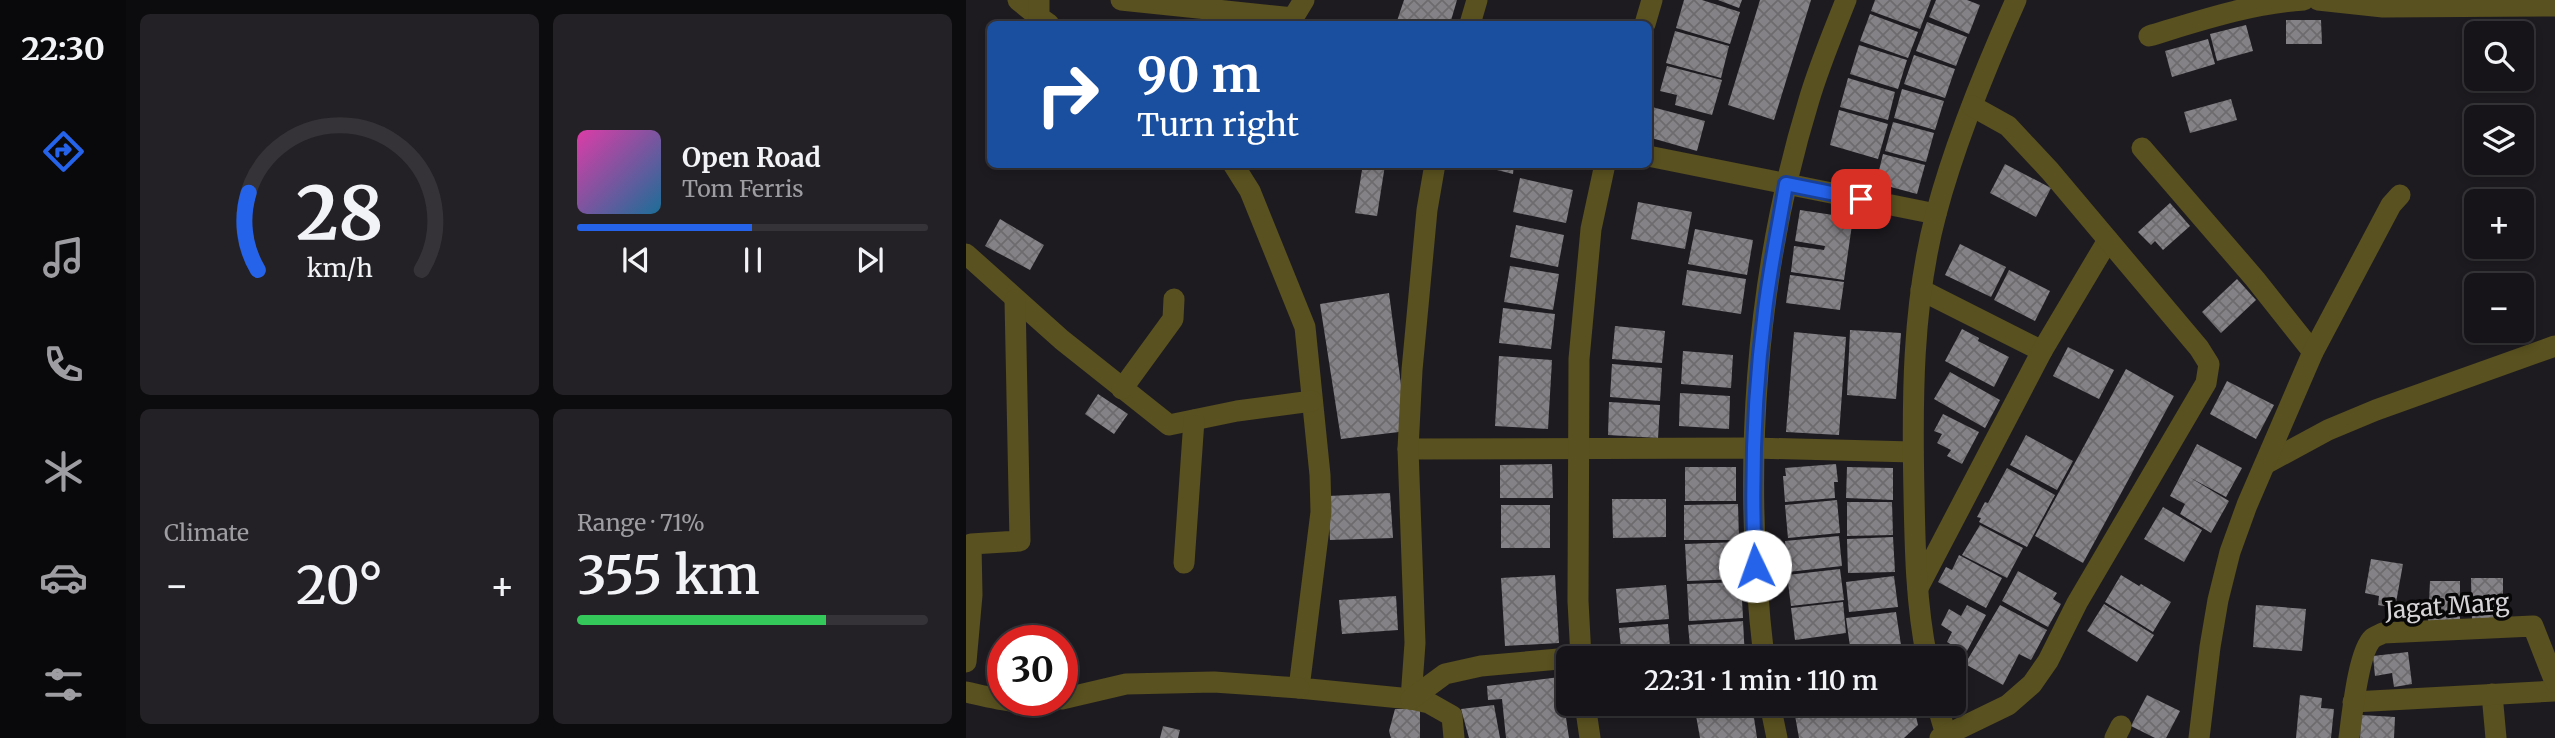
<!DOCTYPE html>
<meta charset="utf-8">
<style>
body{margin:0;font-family:Merriweather,serif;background:#232125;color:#f1f3f6;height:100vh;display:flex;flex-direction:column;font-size:26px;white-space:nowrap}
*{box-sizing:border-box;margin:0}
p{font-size:23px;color:#9e9ea2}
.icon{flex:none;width:38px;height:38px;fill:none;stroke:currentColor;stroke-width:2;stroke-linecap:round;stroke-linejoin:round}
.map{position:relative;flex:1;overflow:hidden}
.panel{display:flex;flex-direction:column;gap:14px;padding:14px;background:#0c0b0d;width:840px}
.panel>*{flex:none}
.top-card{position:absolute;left:21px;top:21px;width:665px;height:147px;border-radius:10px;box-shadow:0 4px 10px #0003,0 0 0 2px #353337;background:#1a4fa0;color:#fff;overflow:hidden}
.tools{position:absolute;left:1498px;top:21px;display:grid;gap:14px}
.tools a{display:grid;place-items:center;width:70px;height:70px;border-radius:10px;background:#161418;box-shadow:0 4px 10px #0003,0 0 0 2px #353337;font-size:35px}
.speed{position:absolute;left:21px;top:625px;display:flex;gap:14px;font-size:35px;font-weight:700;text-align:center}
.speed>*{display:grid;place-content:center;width:91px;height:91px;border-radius:50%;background:#161418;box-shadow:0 4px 10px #0003,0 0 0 2px #353337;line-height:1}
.speed .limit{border:10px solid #d22;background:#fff;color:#111}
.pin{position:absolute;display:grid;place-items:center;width:60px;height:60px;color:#fff;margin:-30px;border-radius:14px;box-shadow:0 4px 10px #0006}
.me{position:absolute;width:77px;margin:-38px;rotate:357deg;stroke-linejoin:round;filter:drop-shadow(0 0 5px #0008)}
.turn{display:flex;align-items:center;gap:24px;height:147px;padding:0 35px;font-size:32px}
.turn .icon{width:91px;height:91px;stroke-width:2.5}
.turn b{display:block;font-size:49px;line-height:60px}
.big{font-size:52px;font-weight:600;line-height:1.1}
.panel .widget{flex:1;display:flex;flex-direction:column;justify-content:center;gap:10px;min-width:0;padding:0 24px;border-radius:10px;background:#232125}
.panel .dial{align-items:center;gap:0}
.dial svg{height:182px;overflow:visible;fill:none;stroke:#353337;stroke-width:7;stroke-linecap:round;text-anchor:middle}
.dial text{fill:#f1f3f6;stroke:none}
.song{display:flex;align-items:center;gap:21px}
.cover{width:84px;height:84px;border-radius:10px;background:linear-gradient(135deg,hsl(320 70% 55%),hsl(200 70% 35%))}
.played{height:7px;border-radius:4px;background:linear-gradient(90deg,#2563eb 50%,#353337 50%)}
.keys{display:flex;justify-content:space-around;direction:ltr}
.heat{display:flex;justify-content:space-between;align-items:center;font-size:38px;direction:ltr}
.charge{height:10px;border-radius:5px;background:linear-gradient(90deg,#34c759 71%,#353337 0)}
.panel .tiles{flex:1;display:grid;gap:14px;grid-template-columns:repeat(2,1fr)}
.trip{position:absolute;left:590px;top:646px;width:410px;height:70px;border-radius:10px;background:#161418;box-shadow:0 4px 10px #0003,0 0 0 2px #353337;font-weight:600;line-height:70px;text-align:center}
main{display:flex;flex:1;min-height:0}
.dock{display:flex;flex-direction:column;width:126px;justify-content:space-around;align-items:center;background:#09080a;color:#9e9ea2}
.dock .icon{width:49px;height:49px}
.dock .current{color:#2563eb}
.dock b{font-size:32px;color:#f1f3f6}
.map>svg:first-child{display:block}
.building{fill:url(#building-cross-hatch)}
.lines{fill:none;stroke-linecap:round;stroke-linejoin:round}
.minor{stroke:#59511f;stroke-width:21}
.route-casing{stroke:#184099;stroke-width:18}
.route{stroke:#2563eb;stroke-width:12}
.labels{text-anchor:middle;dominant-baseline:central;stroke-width:7;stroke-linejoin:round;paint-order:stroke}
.street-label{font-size:24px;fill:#d6d4d7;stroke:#080708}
</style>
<main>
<nav class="dock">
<b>22:30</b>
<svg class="icon current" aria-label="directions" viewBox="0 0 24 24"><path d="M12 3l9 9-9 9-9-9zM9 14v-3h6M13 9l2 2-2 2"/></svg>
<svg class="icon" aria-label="music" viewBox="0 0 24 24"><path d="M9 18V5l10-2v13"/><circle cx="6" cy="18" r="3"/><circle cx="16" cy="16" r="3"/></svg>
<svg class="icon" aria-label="phone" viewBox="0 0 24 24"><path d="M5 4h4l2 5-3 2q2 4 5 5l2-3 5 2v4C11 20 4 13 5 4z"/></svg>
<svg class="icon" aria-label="climate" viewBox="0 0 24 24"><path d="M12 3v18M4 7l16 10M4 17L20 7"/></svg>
<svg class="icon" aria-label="car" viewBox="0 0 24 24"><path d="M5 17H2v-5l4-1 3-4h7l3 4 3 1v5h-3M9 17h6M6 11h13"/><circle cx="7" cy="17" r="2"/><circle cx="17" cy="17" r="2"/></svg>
<svg class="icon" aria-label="filters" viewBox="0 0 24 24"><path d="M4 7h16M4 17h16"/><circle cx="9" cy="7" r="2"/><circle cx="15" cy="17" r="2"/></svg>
</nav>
<section class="panel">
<div class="tiles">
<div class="widget dial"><svg viewBox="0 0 100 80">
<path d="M14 69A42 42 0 1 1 86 69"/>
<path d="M14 69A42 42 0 0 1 10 35" stroke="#2563eb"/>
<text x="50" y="56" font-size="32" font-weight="700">28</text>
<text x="50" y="72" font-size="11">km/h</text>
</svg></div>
<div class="widget">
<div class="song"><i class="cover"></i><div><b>Open Road</b><p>Tom Ferris</p></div></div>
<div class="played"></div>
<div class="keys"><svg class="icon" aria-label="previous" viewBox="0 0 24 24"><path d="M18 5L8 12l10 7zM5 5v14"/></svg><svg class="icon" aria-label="pause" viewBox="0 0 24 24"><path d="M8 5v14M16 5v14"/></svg><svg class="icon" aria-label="next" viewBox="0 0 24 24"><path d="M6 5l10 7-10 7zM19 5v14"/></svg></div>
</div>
<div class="widget"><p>Climate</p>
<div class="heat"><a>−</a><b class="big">20°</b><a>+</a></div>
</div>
<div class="widget"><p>Range · 71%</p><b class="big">355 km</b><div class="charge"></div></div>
</div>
</section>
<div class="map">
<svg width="1589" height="738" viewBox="0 0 1589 738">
<defs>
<pattern id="building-cross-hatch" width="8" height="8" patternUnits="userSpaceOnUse" patternTransform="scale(1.75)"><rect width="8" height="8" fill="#858287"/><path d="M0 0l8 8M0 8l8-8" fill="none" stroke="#6d6b6e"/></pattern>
</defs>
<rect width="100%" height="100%" fill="#1e1b20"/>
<g class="building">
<polygon points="438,0 491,0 484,24 430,24"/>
<polygon points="718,0 736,0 774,12 764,44 710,28"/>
<polygon points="752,0 776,0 773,8"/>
<polygon points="794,0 845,0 808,120 762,105"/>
<polygon points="909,0 965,0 954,29 905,11"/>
<polygon points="970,0 1001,0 1014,5 1003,34 963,17"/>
<polygon points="904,14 952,32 942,58 894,41"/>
<polygon points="1320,20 1355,20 1356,44 1320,44"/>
<polygon points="961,22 1001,37 990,66 950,51"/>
<polygon points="1280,25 1287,51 1251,61 1244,34"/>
<polygon points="709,31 763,46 755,78 700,63"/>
<polygon points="1242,39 1249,64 1206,77 1199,51"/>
<polygon points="893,45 941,60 932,89 884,74"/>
<polygon points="948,55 989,69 979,98 938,84"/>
<polygon points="701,66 756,80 746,115 709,105 711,95 694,91"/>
<polygon points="882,78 929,92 922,120 874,107"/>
<polygon points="936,89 978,101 969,130 928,118"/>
<polygon points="1265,99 1271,120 1224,133 1218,112"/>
<polygon points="686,107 739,121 731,151 682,137 682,121"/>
<polygon points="873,110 922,124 912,159 864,145"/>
<polygon points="927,122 968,133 960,162 919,151"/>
<polygon points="917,154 959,165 951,194 910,183"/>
<polygon points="397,164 419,165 411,216 389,213"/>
<polygon points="507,164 548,164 547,174"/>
<polygon points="1039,164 1085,188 1070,217 1024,193"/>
<polygon points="554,178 607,190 600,223 547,212"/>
<polygon points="672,202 726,212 719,249 665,239"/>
<polygon points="1204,203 1224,226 1197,250 1189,241 1185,245 1172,232"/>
<polygon points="834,210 887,218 878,280 825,272 828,246 858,250 859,246 829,241"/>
<polygon points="34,219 78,245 64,270 19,246"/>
<polygon points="550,225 598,235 592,267 544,257"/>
<polygon points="729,229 787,240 781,275 722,264"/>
<polygon points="994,244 1040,267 1025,297 979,275"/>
<polygon points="544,266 593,274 587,310 538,302"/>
<polygon points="721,270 780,279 775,314 716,305"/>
<polygon points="1043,270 1084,291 1069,321 1028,300"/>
<polygon points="824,275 878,282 874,310 820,303"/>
<polygon points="1271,279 1290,300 1255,333 1236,312"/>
<polygon points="423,293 441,431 375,439 354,304"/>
<polygon points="537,308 589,314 585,349 533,343"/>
<polygon points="649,326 699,331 696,363 646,359"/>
<polygon points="996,329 1013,338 1012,341 1043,357 1028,387 979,361"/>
<polygon points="884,330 935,333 930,399 881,395"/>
<polygon points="828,332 880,337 873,435 820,432"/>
<polygon points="1102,347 1148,370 1133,399 1087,376"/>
<polygon points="717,351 767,355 765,388 715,384"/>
<polygon points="533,356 586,360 582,429 529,426"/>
<polygon points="646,364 696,368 694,401 644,397"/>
<polygon points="1160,369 1208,396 1117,563 1069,536"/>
<polygon points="984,372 1034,400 1019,428 968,399"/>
<polygon points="1261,381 1308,405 1290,439 1244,414"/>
<polygon points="714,393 764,396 763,429 713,426"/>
<polygon points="132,394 162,414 148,434 119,414"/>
<polygon points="643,402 694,405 692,438 642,435"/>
<polygon points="977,414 1013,432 996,464 981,456 985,450 971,443 976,434 968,431"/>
<polygon points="1060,435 1107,461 1091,490 1044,465"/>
<polygon points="1231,444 1276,468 1260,497 1223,477 1263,501 1245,533 1214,514 1219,504 1204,496"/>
<polygon points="586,464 587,498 534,498 534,465"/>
<polygon points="870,464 872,482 868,482 869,498 819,502 817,476 820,476 819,468"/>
<rect x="719" y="467" width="51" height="34"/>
<polygon points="881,467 927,468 927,500 880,498"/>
<polygon points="1041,468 1089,495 1061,547 1013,522 1015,518 1011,517 1019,502 1022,503"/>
<polygon points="424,493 427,538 364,540 362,496"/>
<polygon points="646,499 700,499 700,537 647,538"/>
<polygon points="871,500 874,533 822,538 819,505"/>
<polygon points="881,502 926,502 927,535 881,536"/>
<polygon points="772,504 773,540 718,540 718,505"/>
<rect x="535" y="505" width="49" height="43"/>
<polygon points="1197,507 1236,530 1218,562 1178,539"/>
<polygon points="1014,525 1057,548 1041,578 996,555"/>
<polygon points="873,536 876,566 822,572 819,541"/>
<polygon points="927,537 929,572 882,573 881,539"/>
<polygon points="773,542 774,579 721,581 719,544"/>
<polygon points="993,555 1036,578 1020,608 972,582 980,567 986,570"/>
<polygon points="1405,559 1437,564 1429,608 1412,605 1413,596 1399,593"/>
<polygon points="874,569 878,600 825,606 821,575"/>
<polygon points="1052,571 1091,593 1087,599 1095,604 1082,627 1036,601"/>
<polygon points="589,575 593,643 539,646 535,578"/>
<polygon points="1155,575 1173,586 1175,584 1205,602 1187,632 1139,602"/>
<polygon points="928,576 932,607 883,612 880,582"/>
<polygon points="1505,578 1537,578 1537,619 1506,619"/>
<polygon points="1464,581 1494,581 1494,627 1462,626"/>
<polygon points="775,582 777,618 723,621 721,584"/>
<polygon points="700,585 703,619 653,623 650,589"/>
<polygon points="430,596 432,630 376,634 373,600"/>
<polygon points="877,602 880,633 829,640 825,608"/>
<polygon points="1138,604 1188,635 1171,662 1121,631"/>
<polygon points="1001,605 1020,615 1000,653 981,642 986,632 975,625 983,609 995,616"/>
<polygon points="1034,605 1081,630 1065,660 1053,654 1037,685 999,664"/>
<polygon points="1290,605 1340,609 1336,651 1287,647"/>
<polygon points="930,612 935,645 885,654 880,618"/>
<polygon points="777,621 779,658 725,658 722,625"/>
<polygon points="702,624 705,658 656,658 653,628"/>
<polygon points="934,647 936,658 883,658 883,657"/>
<polygon points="1442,652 1446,684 1428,687 1426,673 1409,676 1407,656"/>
<polygon points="594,677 603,738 540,738 536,699 522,700 521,686"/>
<polygon points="1181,695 1214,711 1200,738 1189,738 1165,726"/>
<polygon points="1334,695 1356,698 1355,708 1368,709 1365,738 1330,738"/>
<polygon points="728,704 786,704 791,738 734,738"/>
<polygon points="827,704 947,704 952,725 938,738 833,738"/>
<polygon points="528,705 534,738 503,738 495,709"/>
<polygon points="429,709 454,709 454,738 425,738 423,731"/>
<polygon points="1395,715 1429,717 1428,738 1394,738"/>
<polygon points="197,726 214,730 212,738 194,738"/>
</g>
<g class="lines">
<g class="minor">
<polyline points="52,0 73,17"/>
<polyline points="73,0 73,17 83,24"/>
<polyline points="155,0 327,18 338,0"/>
<polyline points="1352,0 1417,7 1589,6"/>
<polyline points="504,24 511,0"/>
<polyline points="679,24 686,0"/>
<path d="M 1183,36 C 1236,20 1283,4 1338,0"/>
<polyline points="1176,148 1289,279 1347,352"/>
<polyline points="682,156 970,214"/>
<polyline points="267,164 284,191 339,327 354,475 355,512 333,688 445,699 463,703 486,716 488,738"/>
<polyline points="0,254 96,340 203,425 271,411 346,401"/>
<polyline points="955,290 1076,351"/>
<polyline points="156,389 207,319 208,299"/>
<polyline points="442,449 788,448 947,452"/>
<polyline points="1301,463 1362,430 1410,410 1589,346"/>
<polyline points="218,563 228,420"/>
<polyline points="952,588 1076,351 1142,240"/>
<polyline points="615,658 612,601 613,359 625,229 639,164"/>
<path d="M 798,658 C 776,472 788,279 843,100 C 853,66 867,33 880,0"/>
<path d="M 961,658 C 950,604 949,549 948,494 C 946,402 946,304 970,214 C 989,142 1020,67 1050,0"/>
<polyline points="0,662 6,595 5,544 54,541 49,300"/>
<path d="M 0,692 C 31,699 59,707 90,700"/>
<polyline points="1526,694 1530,738"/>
<polyline points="96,699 160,684 248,682 333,688"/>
<polyline points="445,699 449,643 442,449 446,370 461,210 469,164"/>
<polyline points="445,699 479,674 515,666 615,657"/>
<polyline points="1387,702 1589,691"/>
<polyline points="619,704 624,738"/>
<polyline points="804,704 811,738"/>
<polyline points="971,704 980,735"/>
<polyline points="974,738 1042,705 1066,684 1082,661 1111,603 1240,383 1243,364 1233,348 1084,171 1042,126 1006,106"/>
<polyline points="1149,738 1155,726"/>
<polyline points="1233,738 1244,647 1252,600 1264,552 1281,505 1347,352 1425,205 1434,195"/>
<path d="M 1383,738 C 1386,717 1392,651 1407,638 C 1410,636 1413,635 1417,633 L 1567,626 L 1589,682"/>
</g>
</g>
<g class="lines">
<defs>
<path id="route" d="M 789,566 C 785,481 788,395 799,311 C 804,269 813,226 820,184 L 895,199"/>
</defs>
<use href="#route" class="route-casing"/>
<use href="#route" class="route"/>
</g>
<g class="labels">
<g class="street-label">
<text transform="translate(1481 606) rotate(-4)">Jagat Marg</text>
</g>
</g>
</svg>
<div class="tools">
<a><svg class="icon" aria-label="search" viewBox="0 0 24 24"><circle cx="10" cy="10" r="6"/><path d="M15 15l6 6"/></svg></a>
<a><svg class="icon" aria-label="layers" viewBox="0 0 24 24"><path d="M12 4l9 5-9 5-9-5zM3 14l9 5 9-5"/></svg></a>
<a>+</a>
<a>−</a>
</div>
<div class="speed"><div class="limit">30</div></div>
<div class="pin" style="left:895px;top:199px;background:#d93025"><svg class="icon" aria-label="arrive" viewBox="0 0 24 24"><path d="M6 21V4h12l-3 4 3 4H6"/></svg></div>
<svg class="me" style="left:789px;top:566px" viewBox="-20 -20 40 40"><circle r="19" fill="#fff"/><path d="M0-13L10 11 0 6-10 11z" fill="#2563eb"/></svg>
<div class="trip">22:31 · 1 min · 110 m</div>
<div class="top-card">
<div class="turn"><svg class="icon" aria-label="right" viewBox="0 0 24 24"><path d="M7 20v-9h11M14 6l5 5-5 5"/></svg><div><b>90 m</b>Turn right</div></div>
</div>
</div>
</main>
